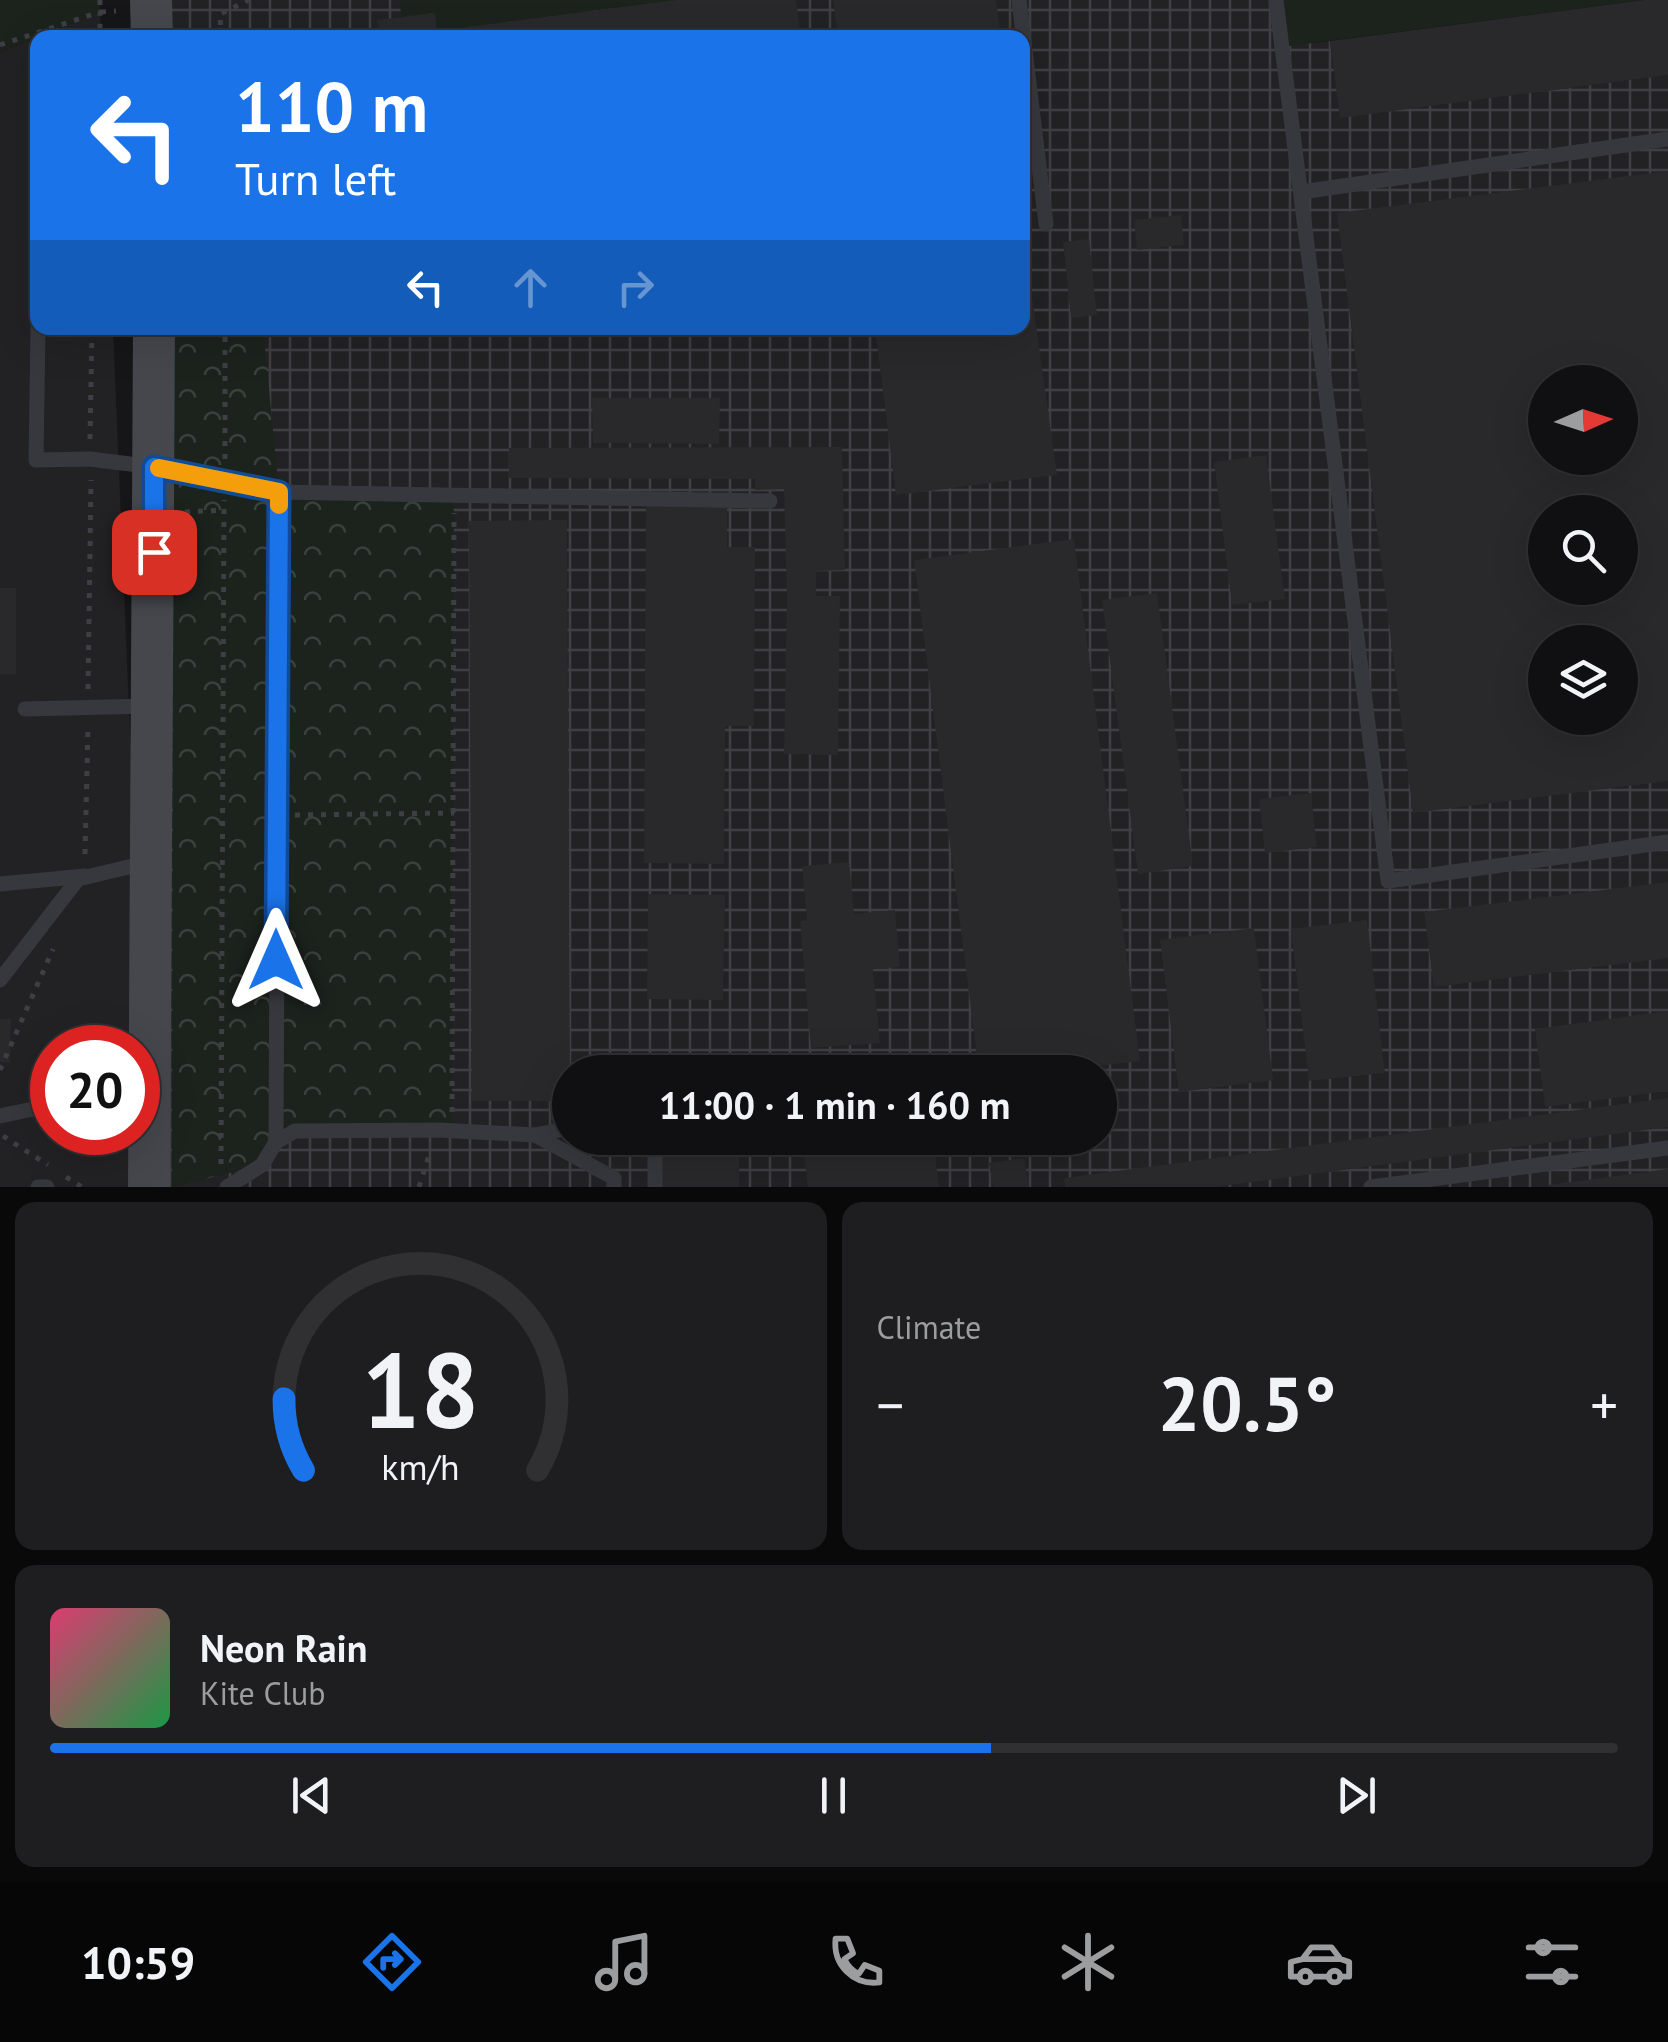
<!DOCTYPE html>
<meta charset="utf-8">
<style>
body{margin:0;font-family:"PT Sans",sans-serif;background:#1e1e20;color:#f1f3f6;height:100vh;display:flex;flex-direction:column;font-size:38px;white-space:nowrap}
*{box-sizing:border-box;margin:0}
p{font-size:32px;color:#9c9d9f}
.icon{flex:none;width:55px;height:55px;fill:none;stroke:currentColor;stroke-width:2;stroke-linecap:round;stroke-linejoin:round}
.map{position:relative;height:1187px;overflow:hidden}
.side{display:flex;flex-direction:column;gap:15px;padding:15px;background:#09090a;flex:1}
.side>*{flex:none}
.guide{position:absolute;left:30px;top:30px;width:1000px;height:305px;border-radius:20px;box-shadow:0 10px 40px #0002,0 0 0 2px #303032;background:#1a73e8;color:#fff;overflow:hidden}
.needle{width:65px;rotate:87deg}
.buttons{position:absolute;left:1528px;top:365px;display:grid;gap:20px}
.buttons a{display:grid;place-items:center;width:110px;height:110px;border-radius:50%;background:#101012;box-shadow:0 10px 40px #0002,0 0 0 2px #303032;font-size:50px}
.speed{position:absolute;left:30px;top:1025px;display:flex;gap:20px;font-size:50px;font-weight:700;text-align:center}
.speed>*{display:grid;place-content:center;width:130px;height:130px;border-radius:50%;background:#101012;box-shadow:0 10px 40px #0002,0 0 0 2px #303032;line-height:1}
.speed .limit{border:15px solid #d22;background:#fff;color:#111}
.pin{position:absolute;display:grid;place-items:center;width:85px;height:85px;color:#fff;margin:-42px;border-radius:20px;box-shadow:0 5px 15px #0006}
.me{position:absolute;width:110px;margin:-55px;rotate:0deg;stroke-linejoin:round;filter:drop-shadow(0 0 8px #0008)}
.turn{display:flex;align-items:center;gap:35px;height:210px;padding:0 40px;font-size:45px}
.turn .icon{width:130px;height:130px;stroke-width:2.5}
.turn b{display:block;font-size:70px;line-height:85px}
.lanes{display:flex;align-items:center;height:95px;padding:0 40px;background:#0003;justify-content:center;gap:50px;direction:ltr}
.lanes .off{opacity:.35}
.big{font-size:75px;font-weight:600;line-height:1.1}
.side .widget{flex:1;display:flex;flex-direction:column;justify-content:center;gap:15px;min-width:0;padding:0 35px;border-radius:20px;background:#1e1e20}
.side .dial{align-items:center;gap:0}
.dial svg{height:260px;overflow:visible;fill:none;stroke:#303032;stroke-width:7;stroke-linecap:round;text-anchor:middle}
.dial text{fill:#f1f3f6;stroke:none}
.song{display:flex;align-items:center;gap:30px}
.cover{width:120px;height:120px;border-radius:15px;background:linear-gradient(135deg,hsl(340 70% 55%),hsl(140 70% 35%))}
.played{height:10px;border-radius:5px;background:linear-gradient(90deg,#1a73e8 60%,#303032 60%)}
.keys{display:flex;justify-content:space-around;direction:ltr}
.heat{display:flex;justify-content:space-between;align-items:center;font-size:55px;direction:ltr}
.side .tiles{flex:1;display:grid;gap:15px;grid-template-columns:1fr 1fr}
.widget:last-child{grid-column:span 2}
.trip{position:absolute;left:552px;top:1055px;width:565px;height:100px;border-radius:50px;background:#101012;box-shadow:0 10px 40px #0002,0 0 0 2px #303032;font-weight:600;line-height:100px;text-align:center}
.dock{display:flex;height:160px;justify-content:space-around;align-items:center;background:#060607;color:#9c9d9f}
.dock .icon{width:70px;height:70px}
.dock .on{color:#1a73e8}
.dock b{font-size:45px;color:#f1f3f6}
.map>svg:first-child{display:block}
.built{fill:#222225;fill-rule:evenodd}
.industrial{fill:url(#industrial-grid);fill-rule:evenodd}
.green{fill:#1c231d}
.forest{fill:url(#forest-crowns)}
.building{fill:#29292c;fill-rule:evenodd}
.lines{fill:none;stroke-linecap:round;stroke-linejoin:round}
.path{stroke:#3d3f44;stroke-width:5;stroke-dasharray:5 8;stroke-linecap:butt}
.lane{stroke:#37383d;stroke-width:15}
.secondary{stroke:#45474d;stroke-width:42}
.route-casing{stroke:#114b97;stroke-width:25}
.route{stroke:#1a73e8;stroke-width:18}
.slow{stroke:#f59e0b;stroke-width:18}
</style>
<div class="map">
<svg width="1668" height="1187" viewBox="0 0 1668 1187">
<defs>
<pattern id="industrial-grid" width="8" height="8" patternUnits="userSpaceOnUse" patternTransform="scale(2.5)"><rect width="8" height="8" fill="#222225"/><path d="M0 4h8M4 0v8" fill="none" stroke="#3f3f43"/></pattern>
<pattern id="forest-crowns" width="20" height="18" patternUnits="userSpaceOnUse" patternTransform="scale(2.5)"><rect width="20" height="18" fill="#1c231d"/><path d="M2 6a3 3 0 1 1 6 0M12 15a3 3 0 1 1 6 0" fill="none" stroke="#3a403c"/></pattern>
</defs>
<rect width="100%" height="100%" fill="#161618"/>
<path class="built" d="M 100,12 L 101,37 L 38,38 L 38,328 L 113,328 L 149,1186 L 172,1187 L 262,1165 L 280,1187 L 0,1187 L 0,52 ZM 52,1048 L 138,1048 L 138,1132 L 52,1132 Z"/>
<path class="industrial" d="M 157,0 L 1276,0 L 1282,46 L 1330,41 L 1341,117 L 1668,75 L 1668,1187 L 225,1187 L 224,1174 L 172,1187 L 149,1187 L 155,328 L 1022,328 L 1022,38 L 156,38 ZM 1545,382 L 1620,382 L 1620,458 L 1545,458 ZM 1545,512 L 1620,512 L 1620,588 L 1545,588 ZM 1545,642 L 1620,642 L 1620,718 L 1545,718 ZM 570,1072 L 1100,1072 L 1100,1138 L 570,1138 Z"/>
<g class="green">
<polygon points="0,0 100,0 100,12 0,52"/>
<polygon points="400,0 677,0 437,31 434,13 401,17"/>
<polygon points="1276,0 1644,0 1281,47"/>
</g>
<polygon class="forest" points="174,328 263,328 279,492 454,495 452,1131 295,1131 262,1165 172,1187"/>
<g class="building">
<polygon points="677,0 796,0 801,38 380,38 377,20 435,13 437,31"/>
<polygon points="833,0 996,0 1001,38 838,38"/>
<polygon points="1644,0 1668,0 1668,75 1340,118 1330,41"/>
<path d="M 1668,171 L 1668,781 L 1413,813 L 1337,213 ZM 1545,382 L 1620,382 L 1620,458 L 1545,458 ZM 1545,512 L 1620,512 L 1620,588 L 1545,588 ZM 1545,642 L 1620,642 L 1620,718 L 1545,718 Z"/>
<polygon points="1181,215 1184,245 1137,250 1134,220"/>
<polygon points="1022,225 1057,475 896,495 875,328 1022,328"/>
<polygon points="1089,239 1097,315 1071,318 1063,242"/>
<polygon points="592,398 720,398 719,444 593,443"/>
<polygon points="842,447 845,570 816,571 816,596 840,596 838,755 784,754 787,596 784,489 755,490 755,479 509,478 509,448"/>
<polygon points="1266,455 1285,599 1232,605 1214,462"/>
<polygon points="646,502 727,502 727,547 755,547 754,726 725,726 724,864 644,863"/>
<polygon points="567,520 570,1101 472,1101 469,521"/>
<polygon points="1074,539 1140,1061 1048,1072 979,1072 914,560"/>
<rect x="0" y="588" width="16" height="86"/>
<polygon points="1157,593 1193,866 1138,874 1102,600"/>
<polygon points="1311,793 1317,847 1265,853 1259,799"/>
<polygon points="849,862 854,914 895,910 900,967 873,969 880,1043 811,1048 800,921 807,920 802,866"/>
<polygon points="1668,882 1668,958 1434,987 1424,912"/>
<polygon points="648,894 725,895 723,1000 647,999"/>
<polygon points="1367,920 1385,1073 1309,1081 1291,929"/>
<polygon points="1254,928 1273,1080 1179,1092 1160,940"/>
<polygon points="1668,1011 1668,1091 1545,1107 1535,1029"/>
<polygon points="0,1019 11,1019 10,1063 0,1062"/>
<polygon points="896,1057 898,1072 818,1072 817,1067"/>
<polygon points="659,1063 740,1064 740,1072 659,1072"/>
<polygon points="1668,1098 1668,1127 1215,1187 1065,1187 1064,1178"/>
<polygon points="659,1138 739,1138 739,1187 658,1187"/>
<polygon points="802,1138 933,1138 939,1187 808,1187"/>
<polygon points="1024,1158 1029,1187 993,1187 989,1163"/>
<polygon points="1668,1169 1668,1187 1549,1187 1549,1185"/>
</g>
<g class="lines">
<g class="path">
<polyline points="100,0 100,12 116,11"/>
<polyline points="221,38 220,14 249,0"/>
<polyline points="0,45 100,12 100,38"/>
<polyline points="90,439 92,328"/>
<polyline points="225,459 225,328"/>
<polyline points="185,512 224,510"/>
<polyline points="88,689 91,480"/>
<polyline points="295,815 454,813"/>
<polyline points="85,854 88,725"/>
<polyline points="0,1070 53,949"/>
<polyline points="452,1112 454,513"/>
<polyline points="3,1136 48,1165"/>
<polyline points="221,1164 224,500"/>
<polyline points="66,1177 82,1187"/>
<polyline points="419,1187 430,1152"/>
</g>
<g class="lane">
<polyline points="1019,0 1046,224"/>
<polyline points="1276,0 1388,881 1668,842"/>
<polyline points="1301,192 1668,139"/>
<polyline points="38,328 36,460 90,459 154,467 279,492 770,501"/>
<polyline points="25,709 149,706"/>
<polyline points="0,884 85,876"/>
<polyline points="0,980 78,879 149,862"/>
<polyline points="0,1116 52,1105"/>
<polyline points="535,1135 570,1128"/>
<polyline points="655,1138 655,1187"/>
<polyline points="276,1142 279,492"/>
<polyline points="38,1187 47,1187"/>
<polyline points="227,1187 262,1165 276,1142 295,1131 438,1130 535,1135 614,1178 614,1187"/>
<polyline points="1371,1187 1668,1148"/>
</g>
<g class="secondary">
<polyline points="151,0 152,38"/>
<polyline points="149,1187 154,328"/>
</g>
</g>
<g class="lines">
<defs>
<polyline id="route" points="154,552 154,467 279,492 276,960"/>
</defs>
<use href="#route" class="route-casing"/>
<use href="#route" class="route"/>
<polyline class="slow" points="159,468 279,492 279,505"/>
</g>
</svg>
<div class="buttons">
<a><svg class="needle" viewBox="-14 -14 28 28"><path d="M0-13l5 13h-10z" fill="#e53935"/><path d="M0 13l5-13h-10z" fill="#9c9d9f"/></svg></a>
<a><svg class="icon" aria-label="search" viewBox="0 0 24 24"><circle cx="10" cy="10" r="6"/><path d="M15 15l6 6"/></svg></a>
<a><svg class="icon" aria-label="layers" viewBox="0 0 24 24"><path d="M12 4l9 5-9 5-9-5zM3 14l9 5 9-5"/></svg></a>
</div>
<div class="speed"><div class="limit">20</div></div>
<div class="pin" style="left:154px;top:552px;background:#d93025"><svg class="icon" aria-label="arrive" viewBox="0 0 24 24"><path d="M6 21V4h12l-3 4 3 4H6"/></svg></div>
<svg class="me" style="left:276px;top:960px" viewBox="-20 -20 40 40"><path d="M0-17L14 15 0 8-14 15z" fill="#1a73e8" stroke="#fff" stroke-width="4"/></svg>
<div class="trip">11:00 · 1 min · 160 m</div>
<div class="guide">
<div class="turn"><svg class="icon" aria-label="left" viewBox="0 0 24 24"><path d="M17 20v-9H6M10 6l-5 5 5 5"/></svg><div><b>110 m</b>Turn left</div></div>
<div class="lanes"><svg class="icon" aria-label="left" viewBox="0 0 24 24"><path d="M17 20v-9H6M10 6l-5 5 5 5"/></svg><svg class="icon off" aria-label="ahead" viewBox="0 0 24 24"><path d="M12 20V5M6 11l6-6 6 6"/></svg><svg class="icon off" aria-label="right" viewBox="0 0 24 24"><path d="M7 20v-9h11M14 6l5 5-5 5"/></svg></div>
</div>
</div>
<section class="side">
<div class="tiles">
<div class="widget dial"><svg viewBox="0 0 100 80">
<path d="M14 69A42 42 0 1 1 86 69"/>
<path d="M14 69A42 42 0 0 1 8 47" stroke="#1a73e8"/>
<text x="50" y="56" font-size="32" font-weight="700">18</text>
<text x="50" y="72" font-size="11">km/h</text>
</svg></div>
<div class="widget"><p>Climate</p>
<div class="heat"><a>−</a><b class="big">20.5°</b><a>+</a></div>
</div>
<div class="widget">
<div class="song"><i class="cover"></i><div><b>Neon Rain</b><p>Kite Club</p></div></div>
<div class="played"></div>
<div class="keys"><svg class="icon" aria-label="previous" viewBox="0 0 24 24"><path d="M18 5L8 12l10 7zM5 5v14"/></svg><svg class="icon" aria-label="pause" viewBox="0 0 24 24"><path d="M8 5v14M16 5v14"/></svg><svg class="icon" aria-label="next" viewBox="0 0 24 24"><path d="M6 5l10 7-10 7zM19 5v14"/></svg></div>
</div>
</div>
</section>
<nav class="dock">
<b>10:59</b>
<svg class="icon on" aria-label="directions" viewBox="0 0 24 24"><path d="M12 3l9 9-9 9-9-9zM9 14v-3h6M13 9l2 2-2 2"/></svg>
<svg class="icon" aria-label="music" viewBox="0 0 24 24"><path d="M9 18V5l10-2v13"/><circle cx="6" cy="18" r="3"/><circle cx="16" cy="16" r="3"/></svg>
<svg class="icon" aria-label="phone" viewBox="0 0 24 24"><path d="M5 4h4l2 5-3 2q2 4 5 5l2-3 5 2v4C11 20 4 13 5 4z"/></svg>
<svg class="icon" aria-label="climate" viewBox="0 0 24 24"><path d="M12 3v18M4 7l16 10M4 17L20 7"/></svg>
<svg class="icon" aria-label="car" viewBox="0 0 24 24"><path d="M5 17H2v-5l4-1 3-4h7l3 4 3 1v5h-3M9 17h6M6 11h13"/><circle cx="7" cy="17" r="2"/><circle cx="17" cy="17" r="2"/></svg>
<svg class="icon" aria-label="filters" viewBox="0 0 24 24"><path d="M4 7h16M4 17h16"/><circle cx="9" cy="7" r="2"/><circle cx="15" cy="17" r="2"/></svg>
</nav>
